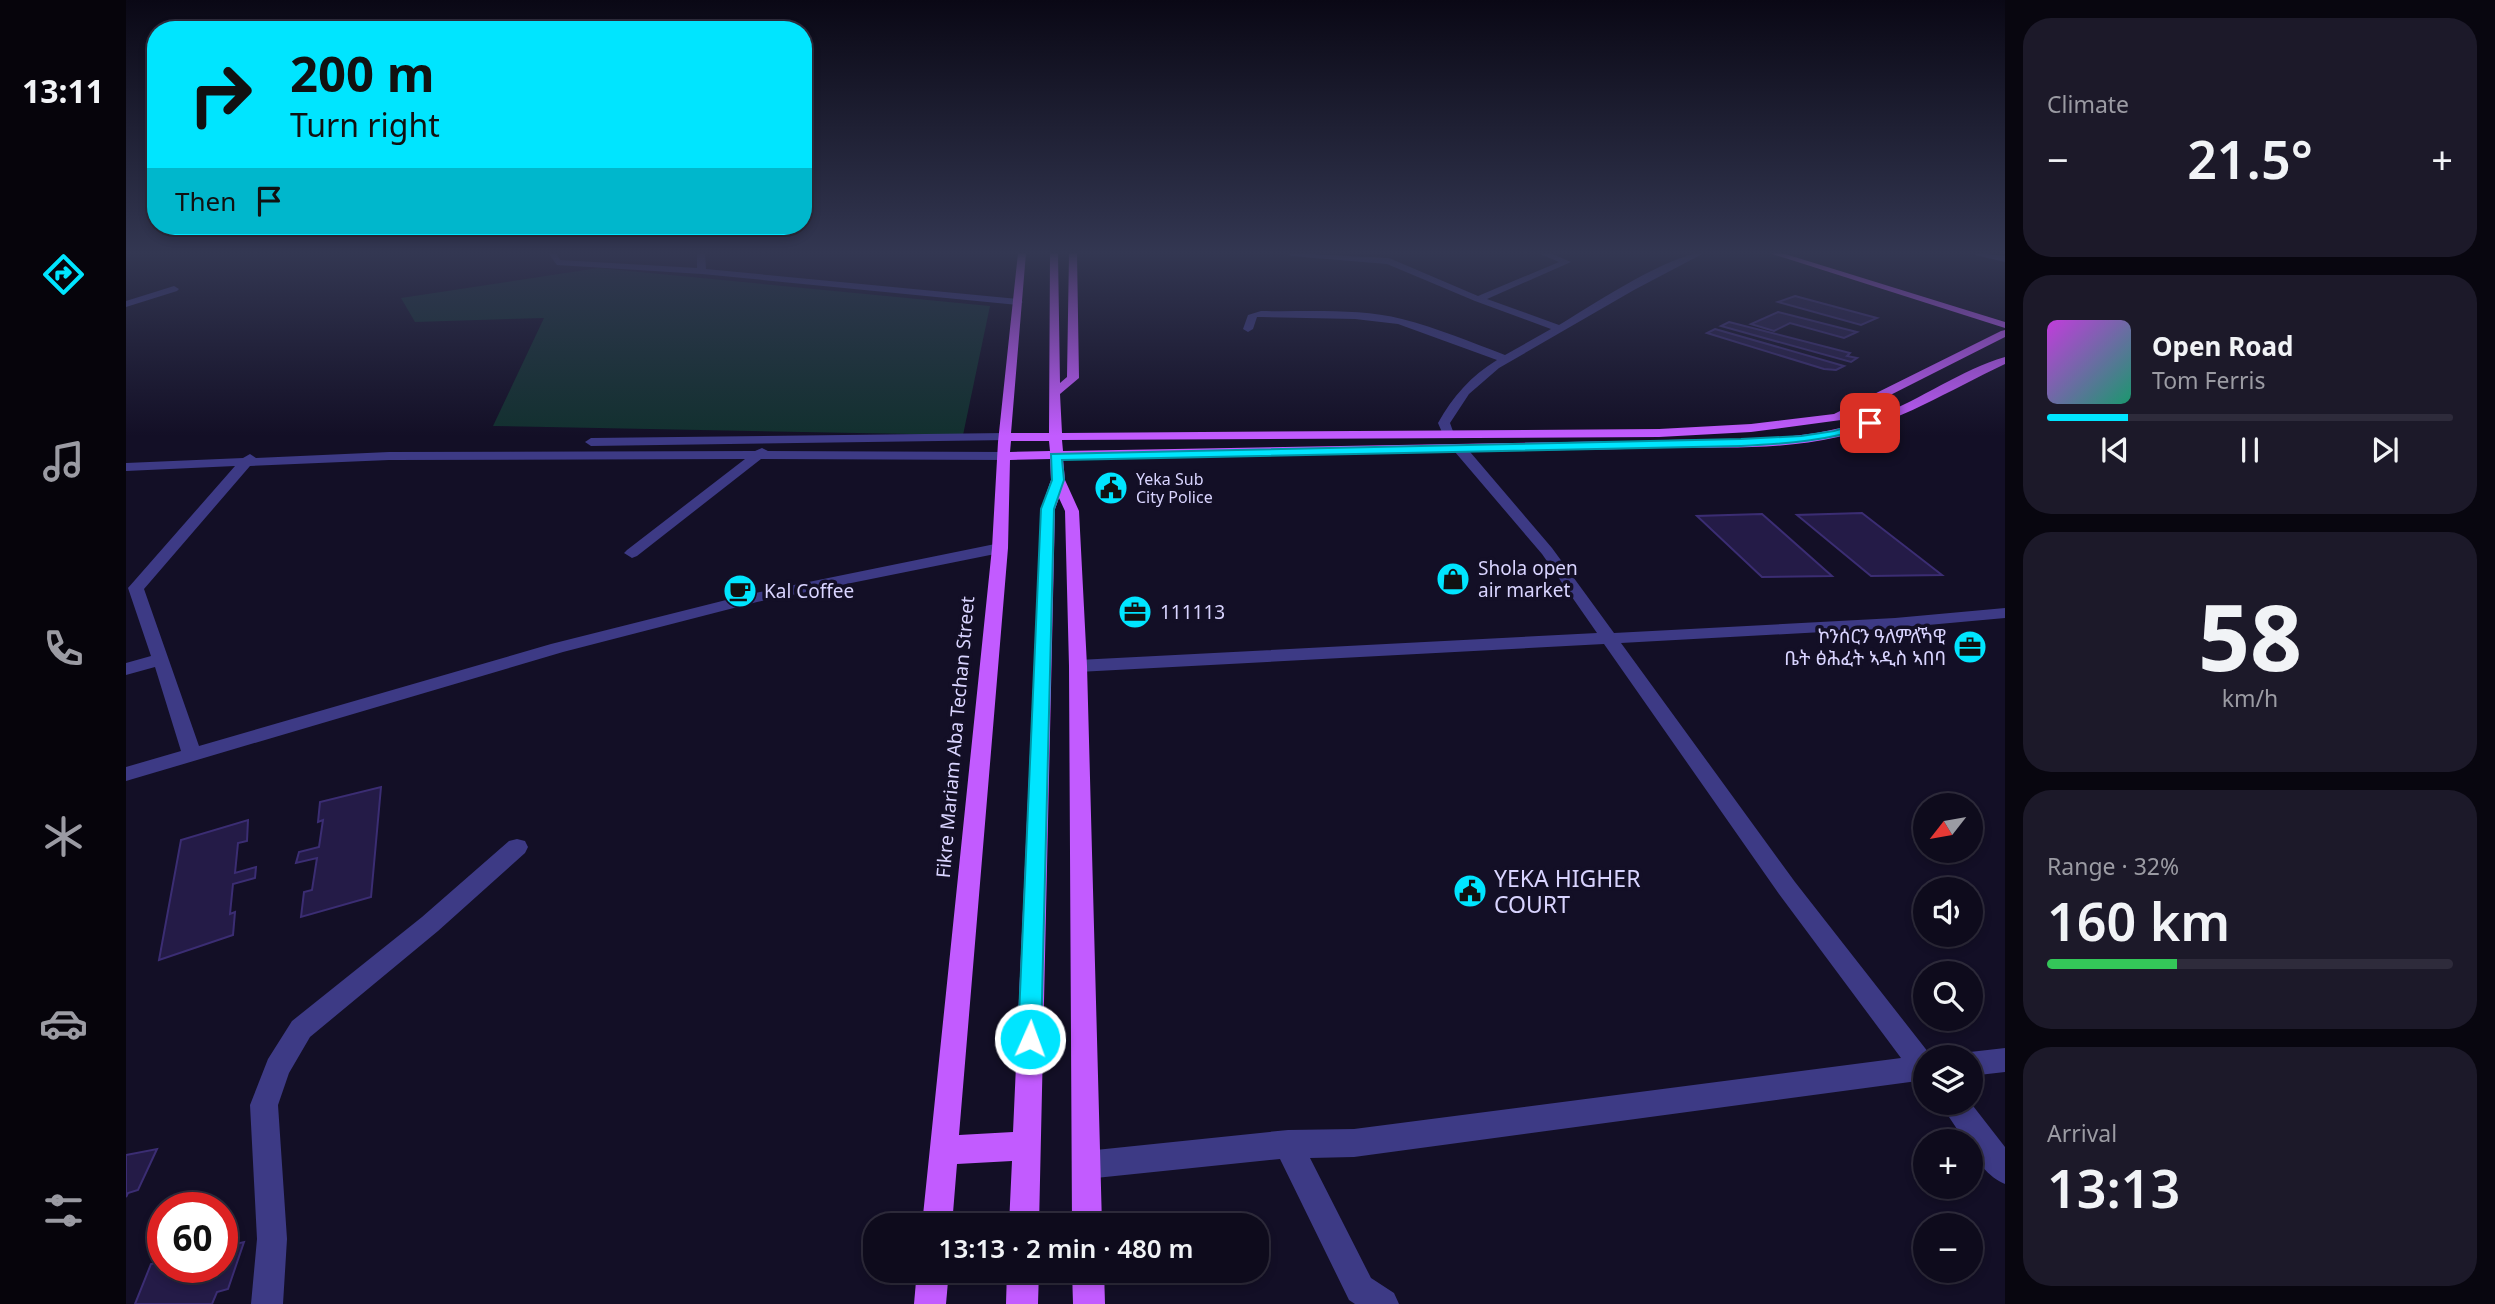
<!DOCTYPE html>
<meta charset="utf-8">
<style>
body{margin:0;font-family:"Noto Sans","Noto Sans Ethiopic",sans-serif;background:#1c1929;color:#f1f3f6;height:100vh;display:flex;flex-direction:column;font-size:26px;white-space:nowrap}
*{box-sizing:border-box;margin:0}
p{font-size:23px;color:#9b9ba3}
.icon{flex:none;width:38px;height:38px;fill:none;stroke:currentColor;stroke-width:2;stroke-linecap:round;stroke-linejoin:round}
.map{position:relative;flex:1;overflow:hidden}
.panel{display:flex;flex-direction:column;gap:18px;padding:18px;background:#08060f;width:490px}
.panel>*{flex:none}
.banner{position:absolute;left:21px;top:21px;width:665px;height:214px;border-radius:28px;box-shadow:0 4px 10px #0003,0 0 0 2px #2e2b3b;background:#00e5ff;color:#111;overflow:hidden}
.needle{width:46px;rotate:239deg}
.tools{position:absolute;left:1787px;top:793px;display:grid;gap:14px}
.tools a{display:grid;place-items:center;width:70px;height:70px;border-radius:50%;background:#0e0b1c;box-shadow:0 4px 10px #0003,0 0 0 2px #2e2b3b;font-size:35px}
.speed{position:absolute;left:21px;top:1192px;display:flex;gap:14px;font-size:35px;font-weight:700;text-align:center}
.speed>*{display:grid;place-content:center;width:91px;height:91px;border-radius:50%;background:#0e0b1c;box-shadow:0 4px 10px #0003,0 0 0 2px #2e2b3b;line-height:1}
.speed .limit{border:10px solid #d22;background:#fff;color:#111}
.pin{position:absolute;display:grid;place-items:center;width:60px;height:60px;color:#fff;margin:-30px;border-radius:14px;box-shadow:0 4px 10px #0006}
.me{position:absolute;width:77px;margin:-38px;rotate:2deg;stroke-linejoin:round;filter:drop-shadow(0 0 5px #0008)}
.turn{display:flex;align-items:center;gap:24px;height:147px;padding:0 28px;font-size:32px}
.turn .icon{width:91px;height:91px;stroke-width:2.5}
.turn b{display:block;font-size:49px;line-height:60px}
.then{display:flex;align-items:center;height:66px;padding:0 28px;background:#0003;gap:14px;font-size:26px}
.big{font-size:52px;font-weight:600;line-height:1.1}
.panel .widget{flex:1;display:flex;flex-direction:column;justify-content:center;gap:10px;min-width:0;padding:0 24px;border-radius:28px;background:#1c1929}
.panel .dial{align-items:center;gap:0}
.dial b{font-size:91px;line-height:1}
.song{display:flex;align-items:center;gap:21px}
.cover{width:84px;height:84px;border-radius:10px;background:linear-gradient(135deg,hsl(290 70% 55%),hsl(160 70% 35%))}
.played{height:7px;border-radius:4px;background:linear-gradient(90deg,#00e5ff 20%,#2e2b3b 20%)}
.keys{display:flex;justify-content:space-around;direction:ltr}
.heat{display:flex;justify-content:space-between;align-items:center;font-size:38px;direction:ltr}
.charge{height:10px;border-radius:5px;background:linear-gradient(90deg,#34c759 32%,#2e2b3b 0)}
.trip{position:absolute;left:737px;top:1213px;width:406px;height:70px;border-radius:28px;background:#0e0b1c;box-shadow:0 4px 10px #0003,0 0 0 2px #2e2b3b;font-weight:600;line-height:70px;text-align:center}
main{display:flex;flex:1;min-height:0}
.tab-bar{display:flex;flex-direction:column;width:126px;justify-content:space-around;align-items:center;background:#06040b;color:#9b9ba3}
.tab-bar .icon{width:49px;height:49px}
.tab-bar .selected{color:#00e5ff}
.tab-bar b{font-size:32px;color:#f1f3f6}
.map>svg:first-child{display:block}
.green{fill:#12302f}
.building{fill:#241b47;stroke:#3b2d73;stroke-width:2}
.lines{fill:none;stroke-linecap:round;stroke-linejoin:round}
.street{fill:#3d3a85;fill-rule:evenodd}
.primary{fill:#c25bff;fill-rule:evenodd}
.route{fill:#00e5ff;stroke:#0095a6;stroke-width:2}
.labels{text-anchor:middle;dominant-baseline:central;stroke-width:7;stroke-linejoin:round;paint-order:stroke}
.far-poi-label{font-size:16px;fill:#d9d4ff;stroke:#130f26;text-anchor:start}
.poi-label{font-size:19px;fill:#d9d4ff;stroke:#130f26;text-anchor:start}
.street-label{font-size:19px;fill:#d9d4ff;stroke:#130f26}
.near-poi-label{font-size:23px;fill:#d9d4ff;stroke:#130f26;text-anchor:start}
</style>
<main>
<nav class="tab-bar">
<b>13:11</b>
<svg class="icon selected" aria-label="directions" viewBox="0 0 24 24"><path d="M12 3l9 9-9 9-9-9zM9 14v-3h6M13 9l2 2-2 2"/></svg>
<svg class="icon" aria-label="music" viewBox="0 0 24 24"><path d="M9 18V5l10-2v13"/><circle cx="6" cy="18" r="3"/><circle cx="16" cy="16" r="3"/></svg>
<svg class="icon" aria-label="phone" viewBox="0 0 24 24"><path d="M5 4h4l2 5-3 2q2 4 5 5l2-3 5 2v4C11 20 4 13 5 4z"/></svg>
<svg class="icon" aria-label="climate" viewBox="0 0 24 24"><path d="M12 3v18M4 7l16 10M4 17L20 7"/></svg>
<svg class="icon" aria-label="car" viewBox="0 0 24 24"><path d="M5 17H2v-5l4-1 3-4h7l3 4 3 1v5h-3M9 17h6M6 11h13"/><circle cx="7" cy="17" r="2"/><circle cx="17" cy="17" r="2"/></svg>
<svg class="icon" aria-label="filters" viewBox="0 0 24 24"><path d="M4 7h16M4 17h16"/><circle cx="9" cy="7" r="2"/><circle cx="15" cy="17" r="2"/></svg>
</nav>
<div class="map">
<svg width="1879" height="1304" viewBox="0 0 1879 1304">
<rect width="100%" height="100%" fill="#130f26"/>
<polygon class="green" points="472,268 864,306 837,435 367,426 418,318 289,322 275,298"/>
<g class="building">
<polygon points="1669,296 1751,318 1735,325 1652,302"/>
<polygon points="1652,312 1731,332 1718,338 1664,323 1648,331 1625,324"/>
<polygon points="1603,322 1724,353 1721,356 1731,358 1725,362 1595,326"/>
<polygon points="1589,329 1718,366 1710,370 1698,369 1581,333"/>
<polygon points="1736,513 1816,575 1745,576 1671,515"/>
<polygon points="1636,514 1706,576 1636,577 1571,516"/>
<polygon points="255,787 245,897 175,917 178,892 186,890 191,858 170,863 173,852 193,847 197,820 192,822 194,802"/>
<polygon points="122,820 121,841 112,843 109,873 130,867 129,878 107,884 104,914 109,912 107,935 33,960 55,840"/>
<polygon points="31,1149 12,1190 2,1193 0,1197 0,1155"/>
<polygon points="118,1242 102,1289 91,1292 86,1304 9,1304 25,1264 37,1261 37,1267 96,1267 96,1247"/>
</g>
<g class="lines">
<g class="street">
<polygon points="422,253 430,253 434,260 571,268 571,253 579,253 580,269 892,299 897,302 892,305 576,274 431,265"/>
<path d="M 1161,253 L 1263,258 L 1352,296 L 1433,262 L 1412,253 L 1424,253 L 1445,262 L 1361,299 L 1433,325 C 1465,306 1544,253 1578,253 L 1508,290 L 1373,368 L 1343,394 L 1324,423 L 1328,434 L 1322,438 L 1318,437 L 1312,423 C 1327,396 1345,376 1371,360 L 1272,324 L 1229,319 L 1135,317 L 1131,317 L 1127,329 L 1122,332 L 1117,329 L 1122,315 L 1135,311 C 1181,312 1232,308 1276,319 C 1311,328 1345,342 1379,355 L 1425,329 L 1349,301 L 1261,264 L 1165,256 Z"/>
<polygon points="1848,253 1879,256 1879,262 1849,255"/>
<polygon points="48,286 53,289 51,291 0,307 0,301"/>
<polygon points="879,433 885,437 884,440 465,446 459,442 465,438"/>
<polygon points="1334,445 1339,446 1426,548 1488,633 1769,618 1879,608 1879,618 1769,628 1495,643 1669,882 1806,1057 1799,1057 1799,1080 1228,1157 1184,1158 1245,1278 1268,1293 1273,1304 1229,1304 1223,1300 1154,1159 960,1179 950,1175 946,1165 950,1155 960,1151 1162,1130 1228,1129 1775,1058 1653,894 1478,644 952,672 943,666 952,660 1471,633 1416,554 1329,452 1329,446"/>
<polygon points="636,448 642,451 879,452 886,456 879,460 635,459 511,556 506,558 498,553 501,550 619,459 263,460 124,466 18,589 73,746 425,644 624,594 874,543 882,548 874,553 631,602 437,652 0,781 0,767 55,751 29,667 0,675 0,663 25,656 2,588 109,466 0,471 0,463 117,458 124,454 130,458 263,452 629,451"/>
<polygon points="391,839 399,841 402,847 399,853 312,931 184,1037 163,1073 152,1105 161,1239 157,1304 125,1304 131,1239 124,1105 142,1059 166,1021 296,917 383,841"/>
<polygon points="1879,1048 1879,1072 1844,1076 1844,1057 1834,1057 1844,1052"/>
<path d="M 1813,1102 L 1844,1102 L 1879,1147 L 1879,1184 C 1865,1179 1844,1157 1844,1141 L 1839,1141 Z"/>
</g>
<g class="primary">
<path d="M 892,253 L 900,253 L 885,433 L 923,433 L 924,253 L 932,253 L 934,383 L 941,377 L 943,253 L 951,253 L 953,378 L 934,394 L 936,433 L 1533,429 L 1625,424 L 1708,414 L 1875,331 L 1879,330 L 1879,337 L 1715,420 L 1625,432 L 1533,437 L 936,440 L 937,451 L 1499,441 L 1505,445 L 1499,449 L 937,459 L 939,480 L 953,511 L 961,666 L 976,1225 L 946,1225 L 943,666 L 939,511 L 933,498 L 929,509 L 913,1225 L 883,1225 L 886,1161 L 831,1164 L 826,1225 L 796,1225 L 866,548 L 872,442 ZM 885,441 L 923,441 L 924,451 L 884,452 ZM 924,459 L 925,480 L 915,509 L 887,1132 L 833,1135 L 882,548 L 884,460 Z"/>
<polygon points="1643,253 1656,253 1879,322 1879,328"/>
<path d="M 1879,357 L 1879,364 C 1824,390 1771,423 1712,437 C 1656,450 1598,447 1541,448 L 1535,444 L 1541,440 C 1613,439 1684,443 1753,416 C 1795,399 1835,370 1879,357 Z"/>
<polygon points="791,1270 823,1270 820,1304 788,1304"/>
<polygon points="881,1270 913,1270 912,1304 880,1304"/>
<polygon points="946,1270 978,1270 979,1304 947,1304"/>
</g>
</g>
<linearGradient id="sky" x2="0" y2="1"><stop stop-color="#0a0815"/><stop offset="0.58" stop-color="#333752"/><stop offset="1" stop-color="#333752" stop-opacity="0"/></linearGradient>
<rect width="1879" height="436" fill="url(#sky)"/>
<path class="route" d="M 1744,420 L 1750,423 L 1748,426 C 1704,440 1662,444 1615,446 L 936,460 L 938,480 L 928,509 L 915,1039 L 912,1046 L 904,1050 L 895,1046 L 892,1039 L 915,509 L 926,480 L 925,454 L 1615,439 L 1675,436 L 1708,431 Z"/>
<defs>
<symbol id="civic-disc" viewBox="-11 -11 22 22"><circle r="9.5" fill="#00e5ff" stroke="#130f26"/><path d="M-.6-6.5H3V-4.5H.6V-3L4-1V1h2V6H-6V1h2V-1L-.6-3ZM-1.2 2.5V6h2.4V2.5Z" fill="#111"/></symbol>
<symbol id="shop-disc" viewBox="-11 -11 22 22"><circle r="9.5" fill="#00e5ff" stroke="#130f26"/><path d="M-5-2.5h2.3a2.7 3.5 0 0 1 5.4 0H5L5.5 6h-11ZM-1.5-2.5h3a1.5 2.3 0 0 0-3 0Z" fill="#111"/></symbol>
<symbol id="cafe-disc" viewBox="-11 -11 22 22"><circle r="9.5" fill="#00e5ff" stroke="#130f26"/><path d="M-5.5-4.5H6V0H3Q3 3.5 0 3.5H-2.5Q-5.5 3.5-5.5 0ZM3-3.2v2h1.7v-2ZM-6 4.5H4V6H-6Z" fill="#111"/></symbol>
<symbol id="office-disc" viewBox="-11 -11 22 22"><circle r="9.5" fill="#00e5ff" stroke="#130f26"/><path d="M-6-3h4V-5.5h4V-3h4V5H-6ZM-1-4.5V-3h2v-1.5ZM-6 0V1H6V0Z" fill="#111"/></symbol>
</defs>
<g fill-rule="evenodd">
<use href="#civic-disc" x="966" y="469" width="38" height="38"/>
<use href="#shop-disc" x="1308" y="560" width="38" height="38"/>
<use href="#cafe-disc" x="595" y="572" width="38" height="38"/>
<use href="#office-disc" x="990" y="593" width="38" height="38"/>
<use href="#office-disc" x="1825" y="628" width="38" height="38"/>
<use href="#civic-disc" x="1325" y="872" width="38" height="38"/>
</g>
<g class="labels">
<g class="far-poi-label">
<text x="1010" y="479">Yeka Sub<tspan x="1010" dy="18">City Police</tspan></text>
</g>
<g class="poi-label">
<text x="1352" y="568">Shola open<tspan x="1352" dy="22">air market</tspan></text>
<text x="638" y="591">Kal Coffee</text>
<text x="1034" y="612">111113</text>
<text x="1820" y="636" text-anchor="end">ኮንሰርን ዓለምለኻዊ<tspan x="1820" dy="22">ቤት ፅሕፈት ኣዲስ ኣበባ</tspan></text>
</g>
<g class="street-label">
<text transform="translate(829 737) rotate(-85)">Fikre Mariam Aba Techan Street</text>
</g>
<g class="near-poi-label">
<text x="1368" y="878">YEKA HIGHER<tspan x="1368" dy="26">COURT</tspan></text>
</g>
</g>
</svg>
<div class="tools">
<a><svg class="needle" viewBox="-14 -14 28 28"><path d="M0-13l5 13h-10z" fill="#e53935"/><path d="M0 13l5-13h-10z" fill="#9b9ba3"/></svg></a>
<a><svg class="icon" aria-label="sound" viewBox="0 0 24 24"><path d="M4 9h4l5-4v14l-5-4H4zM17 9q2 3 0 6"/></svg></a>
<a><svg class="icon" aria-label="search" viewBox="0 0 24 24"><circle cx="10" cy="10" r="6"/><path d="M15 15l6 6"/></svg></a>
<a><svg class="icon" aria-label="layers" viewBox="0 0 24 24"><path d="M12 4l9 5-9 5-9-5zM3 14l9 5 9-5"/></svg></a>
<a>+</a>
<a>−</a>
</div>
<div class="speed"><div class="limit">60</div></div>
<div class="pin" style="left:1744px;top:423px;background:#d93025"><svg class="icon" aria-label="arrive" viewBox="0 0 24 24"><path d="M6 21V4h12l-3 4 3 4H6"/></svg></div>
<svg class="me" style="left:904px;top:1039px" viewBox="-20 -20 40 40"><circle r="17" fill="#00e5ff" stroke="#fff" stroke-width="3"/><path d="M0-11L8 9 0 5-8 9z" fill="#fff"/></svg>
<div class="trip">13:13 · 2 min · 480 m</div>
<div class="banner">
<div class="turn"><svg class="icon" aria-label="right" viewBox="0 0 24 24"><path d="M7 20v-9h11M14 6l5 5-5 5"/></svg><div><b>200 m</b>Turn right</div></div>
<div class="then">Then<svg class="icon" aria-label="arrive" viewBox="0 0 24 24"><path d="M6 21V4h12l-3 4 3 4H6"/></svg></div>
</div>
</div>
<section class="panel">
<div class="widget"><p>Climate</p>
<div class="heat"><a>−</a><b class="big">21.5°</b><a>+</a></div>
</div>
<div class="widget">
<div class="song"><i class="cover"></i><div><b>Open Road</b><p>Tom Ferris</p></div></div>
<div class="played"></div>
<div class="keys"><svg class="icon" aria-label="previous" viewBox="0 0 24 24"><path d="M18 5L8 12l10 7zM5 5v14"/></svg><svg class="icon" aria-label="pause" viewBox="0 0 24 24"><path d="M8 5v14M16 5v14"/></svg><svg class="icon" aria-label="next" viewBox="0 0 24 24"><path d="M6 5l10 7-10 7zM19 5v14"/></svg></div>
</div>
<div class="widget dial"><b>58</b><p>km/h</p></div>
<div class="widget"><p>Range · 32%</p><b class="big">160 km</b><div class="charge"></div></div>
<div class="widget"><p>Arrival</p><b class="big">13:13</b></div>
</section>
</main>
